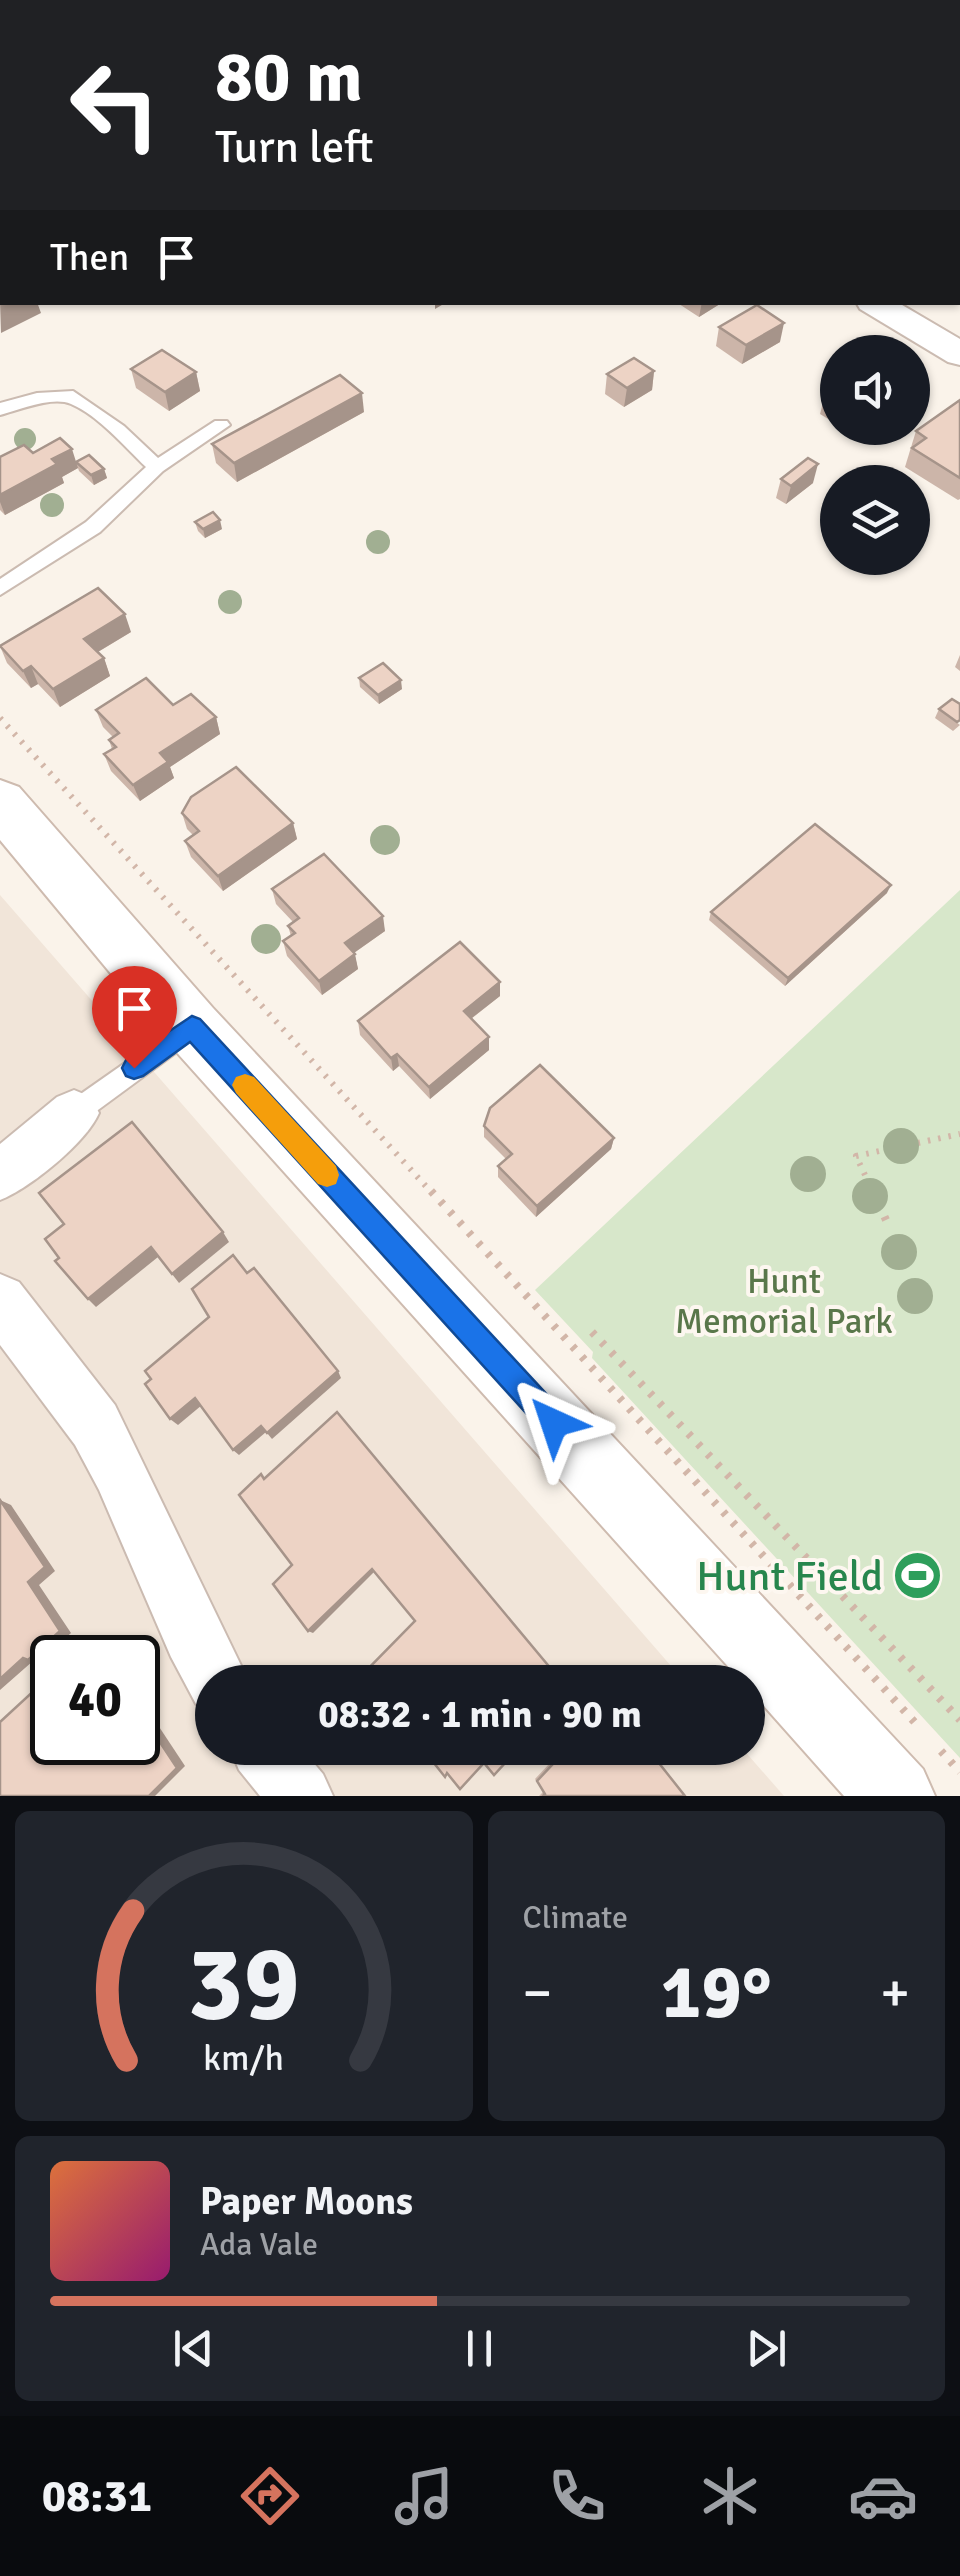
<!DOCTYPE html>
<meta charset="utf-8">
<style>
body{margin:0;font-family:Signika,sans-serif;background:#20242c;color:#f1f3f6;height:100vh;display:flex;flex-direction:column;font-size:38px;white-space:nowrap}
*{box-sizing:border-box;margin:0}
p{font-size:32px;color:#9ea1a6}
.icon{flex:none;width:55px;height:55px;fill:none;stroke:currentColor;stroke-width:2;stroke-linecap:round;stroke-linejoin:round}
.map{position:relative;height:1796px;overflow:hidden}
.drawer{display:flex;flex-direction:column;gap:15px;padding:15px;background:#0d0f14;flex:1}
.drawer>*{flex:none}
.hud{position:absolute;left:0px;top:0px;width:960px;height:305px;box-shadow:0 2px 8px #0004;background:#202124;color:#fff;overflow:hidden}
.tools{position:absolute;left:820px;top:335px;display:grid;gap:20px}
.tools a{display:grid;place-items:center;width:110px;height:110px;border-radius:50%;background:#171b24;box-shadow:0 2px 8px #0004;font-size:50px}
.speed{position:absolute;left:30px;top:1635px;display:flex;gap:20px;font-size:50px;font-weight:700;text-align:center}
.speed>*{display:grid;place-content:center;width:130px;height:130px;border-radius:50%;background:#171b24;box-shadow:0 2px 8px #0004;line-height:1}
.speed .limit{border:5px solid #111;border-radius:15px;background:#fff;color:#111}
.pin{position:absolute;display:grid;place-items:center;width:85px;height:85px;color:#fff;margin:-102px -42px;border-radius:50% 50% 50% 0;rotate:-45deg;box-shadow:0 0 10px #0007}
.pin .icon{rotate:45deg}
.me{position:absolute;width:110px;margin:-55px;rotate:318deg;stroke-linejoin:round;filter:drop-shadow(0 0 8px #0008)}
.turn{display:flex;align-items:center;gap:35px;height:210px;padding:0 50px;font-size:45px}
.turn .icon{width:130px;height:130px;stroke-width:2.5}
.turn b{display:block;font-size:70px;line-height:85px}
.then{display:flex;align-items:center;height:95px;padding:0 50px;background:#0003;gap:20px;font-size:38px}
.big{font-size:75px;font-weight:700;line-height:1.1}
.drawer .tile{flex:1;display:flex;flex-direction:column;justify-content:center;gap:15px;min-width:0;padding:0 35px;border-radius:15px;background:#20242c}
.drawer .dial{align-items:center;gap:0}
.dial svg{height:260px;overflow:visible;fill:none;stroke:#363941;stroke-width:7;stroke-linecap:round;text-anchor:middle}
.dial text{fill:#f1f3f6;stroke:none}
.song{display:flex;align-items:center;gap:30px}
.cover{width:120px;height:120px;border-radius:15px;background:linear-gradient(135deg,hsl(20 70% 55%),hsl(320 70% 35%))}
.played{height:10px;border-radius:5px;background:linear-gradient(90deg,#d5735e 45%,#363941 45%)}
.keys{display:flex;justify-content:space-around;direction:ltr}
.heat{display:flex;justify-content:space-between;align-items:center;font-size:55px;direction:ltr}
.drawer .tiles{flex:1;display:grid;gap:15px;grid-template-columns:1fr 1fr}
.tile:last-child{grid-column:span 2}
.trip{position:absolute;left:195px;top:1665px;width:570px;height:100px;border-radius:50px;background:#171b24;box-shadow:0 2px 8px #0004;font-weight:700;line-height:100px;text-align:center}
.menu{display:flex;height:160px;justify-content:space-around;align-items:center;background:#090b0e;color:#9ea1a6}
.menu .icon{width:70px;height:70px}
.menu .current{color:#d5735e}
.menu b{font-size:45px;color:#f1f3f6}
.map>svg:first-child{display:block}
.residential{fill:#f1e5d9;fill-rule:evenodd}
.green{fill:#d7e7ca}
.lines{fill:none;stroke-linecap:round;stroke-linejoin:round}
.lane-casing{stroke:#cbbbb1;stroke-width:4}
.street-casing{stroke:#cbbbb1;stroke-width:4}
.secondary-casing{stroke:#cebbaf;stroke-width:4}
.path-far2{stroke:#d2b6a8;stroke-width:4;stroke-dasharray:1 5;stroke-linecap:butt}
.path-far1{stroke:#d2b6a8;stroke-width:6;stroke-dasharray:2.5 8;stroke-linecap:butt}
.path{stroke:#d2b6a8;stroke-width:8;stroke-dasharray:4 10;stroke-linecap:butt}
.lane{fill:#fff;fill-rule:evenodd}
.street{fill:#fff;fill-rule:evenodd}
.secondary{fill:#fff;fill-rule:evenodd}
.tree{fill:#a1af92}
.wall{fill:#ccb5a9}
.shaded-wall{fill:#a6948a}
.building{fill:#edd3c5;stroke:#a6948a;stroke-width:2.5}
.route{fill:#1a73e8;stroke:#114b97;stroke-width:2.5}
.slow{fill:#f59e0b}
.labels{text-anchor:middle;dominant-baseline:central;stroke-width:8;stroke-linejoin:round;paint-order:stroke}
.park-label{font-size:35px;fill:#59774a;stroke:#fdf7f0}
.near-leisure-label{font-size:42px;fill:#27864d;stroke:#fdf7f0;text-anchor:end}
</style>
<div class="map">
<svg width="960" height="1796" viewBox="0 0 960 1796">
<rect width="100%" height="100%" fill="#faf3ea"/>
<path class="residential" d="M 0,895 L 685,1682 L 212,1682 L 212,1748 L 742,1748 L 784,1796 L 0,1796 ZM 52,1658 L 138,1658 L 138,1742 L 52,1742 Z"/>
<polygon class="green" points="960,890 960,1758 592,1358 593,1352 535,1290"/>
<g class="lines">
<defs>
<g id="lane">
<path d="M 73,391 L 124,426 L 158,458 L 215,421 L 227,421 L 230,425 L 163,471 L 100,532 L 0,595 L 0,579 L 86,522 L 146,467 C 125,447 99,416 71,404 C 52,396 19,410 0,415 L 0,403 L 37,393 Z"/>
<polygon points="192,1016 200,1019 204,1027 200,1035 83,1121 74,1125 65,1121 62,1113 65,1105"/>
</g>
<g id="street">
<polygon points="345,0 374,0 375,2 346,2"/>
<polygon points="856,302 897,302 960,339 960,365 948,362 860,309"/>
<path d="M 74,1090 L 91,1097 L 99,1113 C 86,1143 30,1188 0,1200 L 0,1144 L 57,1097 Z"/>
<polygon points="0,1274 19,1282 115,1405 249,1682 212,1682 212,1710 196,1704 171,1657 99,1490 75,1445 0,1345"/>
<polygon points="230,1748 301,1748 323,1774 333,1796 260,1796 239,1770"/>
</g>
<g id="secondary">
<polygon points="2,105 2,128 0,129 0,106"/>
<polygon points="0,780 19,787 213,1008 923,1769 935,1796 844,1796 748,1688 748,1682 742,1682 171,1046 0,840"/>
</g>
</defs>
<use href="#lane" class="lane-casing"/>
<use href="#street" class="street-casing"/>
<use href="#secondary" class="secondary-casing"/>
<polyline class="path-far2" points="216,2 222,0"/>
<g class="path-far1">
<polyline points="0,718 433,1194"/>
<polyline points="874,1194 856,1156 960,1134"/>
</g>
<g class="path">
<polyline points="431,1191 919,1727"/>
<polyline points="873,1191 886,1220"/>
<polyline points="592,1332 960,1720"/>
<polyline points="941,1751 960,1772"/>
</g>
<use href="#lane" class="lane"/>
<use href="#street" class="street"/>
<use href="#secondary" class="secondary"/>
</g>
<g class="tree">
<circle cx="25" cy="439" r="11"/>
<circle cx="52" cy="505" r="12"/>
<circle cx="378" cy="542" r="12"/>
<circle cx="230" cy="602" r="12"/>
<circle cx="385" cy="840" r="15"/>
<circle cx="266" cy="939" r="15"/>
<circle cx="901" cy="1146" r="18"/>
<circle cx="808" cy="1174" r="18"/>
<circle cx="870" cy="1196" r="18"/>
<circle cx="899" cy="1252" r="18"/>
<circle cx="915" cy="1296" r="18"/>
</g>
<g class="wall">
<polygon points="0,0 135,0 135,2 2,2 2,14 0,13"/>
<polygon points="428,0 514,0 514,2 432,2"/>
<polygon points="661,0 726,0 725,2 660,2"/>
<rect x="786" y="0" width="63" height="2"/>
<polygon points="960,124 960,192 958,191 958,126"/>
<polygon points="676,302 723,302 699,317"/>
<polygon points="719,327 780,342 742,364 716,346"/>
<polygon points="838,361 838,425 820,414 825,395 834,390 826,385 831,366"/>
<polygon points="131,369 196,372 200,391 169,411 136,388"/>
<polygon points="654,371 652,390 624,407 605,394 607,374"/>
<polygon points="960,400 960,499 958,500 905,467 916,431"/>
<polygon points="364,412 237,482 216,463 212,444"/>
<polygon points="841,428 868,428 855,436"/>
<polygon points="33,453 104,469 107,478 94,485 79,471 78,468 62,477 64,483 5,515 0,510 0,457"/>
<polygon points="781,479 813,483 786,504 776,498"/>
<polygon points="195,522 222,529 205,538 198,531"/>
<polygon points="131,632 98,652 104,658 110,676 60,707 38,684 31,688 7,663 0,646"/>
<polygon points="960,655 960,671 955,667"/>
<polygon points="359,678 402,689 379,704 360,687"/>
<polygon points="173,705 216,717 220,734 170,767 174,778 140,801 111,771 104,754 112,749 109,740 113,737 103,727 96,710"/>
<polygon points="939,709 960,725 953,731 935,718"/>
<polygon points="182,813 293,823 297,839 223,891 191,857 185,841 193,835 187,829"/>
<polygon points="272,889 385,931 354,953 358,969 322,995 287,956 283,941 291,936 288,926 293,922 276,904"/>
<polygon points="887,893 785,986 709,920 711,912"/>
<polygon points="500,982 500,996 471,1019 489,1050 430,1099 399,1066 393,1071 360,1035 358,1021"/>
<polygon points="484,1126 614,1138 611,1149 536,1217 498,1177 498,1166 506,1159 484,1137"/>
<polygon points="564,1748 647,1748 685,1796 539,1796 544,1791 535,1779"/>
</g>
<g class="shaded-wall">
<polygon points="59,0 135,0 135,2 53,2"/>
<polygon points="494,0 514,0 514,2 489,2"/>
<polygon points="960,4 960,21 958,22 958,6"/>
<polygon points="2,301 2,302 37,302 41,313 1,333 0,302"/>
<polygon points="435,302 447,302 435,309"/>
<polygon points="702,302 723,302 699,317"/>
<polygon points="784,323 780,342 742,364 746,345"/>
<polygon points="654,371 652,390 624,407 627,388"/>
<polygon points="196,372 200,391 169,411 165,392"/>
<polygon points="923,373 916,392 912,395 912,381"/>
<polygon points="362,393 364,412 237,482 234,463"/>
<polygon points="858,428 868,428 855,436"/>
<polygon points="72,449 78,468 62,477 64,483 5,515 0,502 0,495 52,459"/>
<polygon points="818,464 813,483 786,504 791,486"/>
<polygon points="104,469 107,478 94,485 91,475"/>
<polygon points="220,520 222,529 205,538 203,529"/>
<polygon points="125,614 131,632 91,656 84,639"/>
<polygon points="104,658 110,676 60,707 53,689"/>
<polygon points="31,666 38,684 31,688 23,671"/>
<polygon points="401,680 402,689 379,704 378,695"/>
<polygon points="216,717 220,734 170,767 174,778 140,801 133,785 160,753"/>
<polygon points="293,823 297,839 223,891 218,876"/>
<polygon points="891,885 887,893 785,986 788,978"/>
<polygon points="383,916 385,931 348,957 345,943"/>
<polygon points="355,954 358,969 322,995 319,981"/>
<polygon points="500,982 500,996 464,1024 464,1011"/>
<polygon points="489,1037 489,1050 430,1099 429,1087"/>
<polygon points="397,1054 399,1066 393,1071 391,1058"/>
<polygon points="614,1138 611,1149 536,1217 537,1206"/>
<polygon points="223,1232 229,1242 179,1283 172,1274"/>
<polygon points="151,1247 158,1257 96,1307 88,1299"/>
<polygon points="338,1371 341,1378 272,1439 267,1433"/>
<polygon points="195,1398 202,1405 178,1425 170,1419"/>
<polygon points="261,1426 266,1432 239,1455 233,1450"/>
<polygon points="0,1500 11,1505 55,1571 39,1585 71,1633 40,1661 33,1661 0,1690 0,1679 28,1582"/>
<polygon points="372,1569 374,1572 313,1633 308,1631"/>
<polygon points="138,1695 185,1766 155,1796 149,1796 138,1709"/>
</g>
<g class="building">
<polygon points="22,0 59,0 53,2 26,2"/>
<polygon points="475,0 494,0 489,2 479,2"/>
<polygon points="531,0 546,0 550,2 527,2"/>
<polygon points="684,0 716,0 711,2 689,2"/>
<polygon points="819,0 848,0 843,2 821,2 818,1"/>
<polygon points="879,0 910,0 915,2 875,2"/>
<polygon points="918,0 960,0 960,4 958,6 958,2 923,2"/>
<polygon points="960,124 960,147 958,146 958,126"/>
<polygon points="958,155 960,156 960,173 958,175"/>
<polygon points="0,259 2,262 2,301 0,302"/>
<polygon points="757,305 784,323 746,345 719,327"/>
<polygon points="864,343 882,352 850,352"/>
<polygon points="162,350 196,372 165,392 131,369"/>
<polygon points="634,358 654,371 627,388 607,374"/>
<polygon points="912,368 923,373 912,381"/>
<polygon points="340,375 362,393 234,463 212,444"/>
<polygon points="838,387 838,403 825,395"/>
<polygon points="960,400 960,478 912,448 926,438 916,431"/>
<polygon points="60,438 72,449 52,459 57,464 0,495 0,457 24,445 33,453"/>
<polygon points="89,455 104,469 91,475 76,462"/>
<polygon points="808,458 818,464 791,486 781,479"/>
<polygon points="213,512 220,520 203,529 195,522"/>
<polygon points="98,588 125,614 84,639 104,658 53,689 31,666 23,671 0,646"/>
<polygon points="383,663 401,680 378,695 359,678"/>
<polygon points="146,678 173,705 191,694 216,717 160,753 168,762 133,785 104,754 116,747 109,740 119,733 96,710"/>
<polygon points="952,699 960,704 960,720 957,722 939,709"/>
<polygon points="236,767 293,823 218,876 185,841 199,831 182,813 191,797"/>
<polygon points="815,824 891,885 788,978 711,912"/>
<polygon points="324,854 383,916 345,943 355,954 319,981 283,941 295,933 288,926 299,918 272,889"/>
<polygon points="460,942 500,982 464,1011 489,1037 429,1087 397,1054 391,1058 358,1021"/>
<polygon points="540,1065 614,1138 537,1206 498,1166 512,1154 484,1126 490,1108"/>
<polygon points="132,1122 223,1232 172,1274 151,1247 88,1299 55,1261 59,1258 45,1239 64,1224 39,1193"/>
<polygon points="233,1255 247,1273 254,1268 338,1371 267,1433 261,1426 233,1450 195,1398 170,1419 145,1384 151,1379 145,1371 209,1317 192,1289"/>
<polygon points="337,1412 562,1682 355,1682 415,1621 372,1569 308,1631 273,1584 292,1565 239,1495 261,1474 264,1479"/>
<polygon points="0,1500 45,1567 28,1582 60,1631 28,1660 23,1658 0,1679"/>
<polygon points="52,1674 52,1742 138,1742 138,1709 177,1768 149,1796 0,1796 0,1722"/>
<polygon points="422,1748 519,1748 494,1775 484,1763 460,1789 447,1773 445,1777"/>
<polygon points="568,1748 647,1748 685,1796 543,1796 545,1794 537,1781"/>
</g>
<polygon class="route" points="192,1016 200,1019 564,1413 568,1423 564,1433 554,1437 544,1433 190,1042 143,1076 134,1079 126,1076 122,1068 126,1060"/>
<polygon class="slow" points="245,1074 254,1077 336,1166 339,1175 336,1184 327,1187 318,1184 236,1093 232,1085 236,1077"/>
<defs>
<symbol id="stadium-disc" viewBox="-11 -11 22 22"><circle r="9.5" fill="#2e9e5b" stroke="#fdf7f0"/><path d="M0-5a6.5 5 0 1 0 0 10a6.5 5 0 1 0 0-10ZM-3.5-1.8h7v3.6h-7Z" fill="#fff"/></symbol>
</defs>
<g fill-rule="evenodd">
<use href="#stadium-disc" x="890" y="1548" width="55" height="55"/>
</g>
<g class="labels">
<g class="park-label">
<text x="784" y="1281">Hunt<tspan x="784" dy="40">Memorial Park</tspan></text>
</g>
<g class="near-leisure-label">
<text x="883" y="1576">Hunt Field</text>
</g>
</g>
</svg>
<div class="tools">
<a><svg class="icon" aria-label="sound" viewBox="0 0 24 24"><path d="M4 9h4l5-4v14l-5-4H4zM17 9q2 3 0 6"/></svg></a>
<a><svg class="icon" aria-label="layers" viewBox="0 0 24 24"><path d="M12 4l9 5-9 5-9-5zM3 14l9 5 9-5"/></svg></a>
</div>
<div class="speed"><div class="limit">40</div></div>
<div class="pin" style="left:134px;top:1068px;background:#d93025"><svg class="icon" aria-label="arrive" viewBox="0 0 24 24"><path d="M6 21V4h12l-3 4 3 4H6"/></svg></div>
<svg class="me" style="left:554px;top:1423px" viewBox="-20 -20 40 40"><path d="M0-17L14 15 0 8-14 15z" fill="#1a73e8" stroke="#fff" stroke-width="4"/></svg>
<div class="trip">08:32 · 1 min · 90 m</div>
<div class="hud">
<div class="turn"><svg class="icon" aria-label="left" viewBox="0 0 24 24"><path d="M17 20v-9H6M10 6l-5 5 5 5"/></svg><div><b>80 m</b>Turn left</div></div>
<div class="then">Then<svg class="icon" aria-label="arrive" viewBox="0 0 24 24"><path d="M6 21V4h12l-3 4 3 4H6"/></svg></div>
</div>
</div>
<section class="drawer">
<div class="tiles">
<div class="tile dial"><svg viewBox="0 0 100 80">
<path d="M14 69A42 42 0 1 1 86 69"/>
<path d="M14 69A42 42 0 0 1 16 23" stroke="#d5735e"/>
<text x="50" y="56" font-size="32" font-weight="700">39</text>
<text x="50" y="72" font-size="11">km/h</text>
</svg></div>
<div class="tile"><p>Climate</p>
<div class="heat"><a>−</a><b class="big">19°</b><a>+</a></div>
</div>
<div class="tile">
<div class="song"><i class="cover"></i><div><b>Paper Moons</b><p>Ada Vale</p></div></div>
<div class="played"></div>
<div class="keys"><svg class="icon" aria-label="previous" viewBox="0 0 24 24"><path d="M18 5L8 12l10 7zM5 5v14"/></svg><svg class="icon" aria-label="pause" viewBox="0 0 24 24"><path d="M8 5v14M16 5v14"/></svg><svg class="icon" aria-label="next" viewBox="0 0 24 24"><path d="M6 5l10 7-10 7zM19 5v14"/></svg></div>
</div>
</div>
</section>
<nav class="menu">
<b>08:31</b>
<svg class="icon current" aria-label="directions" viewBox="0 0 24 24"><path d="M12 3l9 9-9 9-9-9zM9 14v-3h6M13 9l2 2-2 2"/></svg>
<svg class="icon" aria-label="music" viewBox="0 0 24 24"><path d="M9 18V5l10-2v13"/><circle cx="6" cy="18" r="3"/><circle cx="16" cy="16" r="3"/></svg>
<svg class="icon" aria-label="phone" viewBox="0 0 24 24"><path d="M5 4h4l2 5-3 2q2 4 5 5l2-3 5 2v4C11 20 4 13 5 4z"/></svg>
<svg class="icon" aria-label="climate" viewBox="0 0 24 24"><path d="M12 3v18M4 7l16 10M4 17L20 7"/></svg>
<svg class="icon" aria-label="car" viewBox="0 0 24 24"><path d="M5 17H2v-5l4-1 3-4h7l3 4 3 1v5h-3M9 17h6M6 11h13"/><circle cx="7" cy="17" r="2"/><circle cx="17" cy="17" r="2"/></svg>
</nav>
